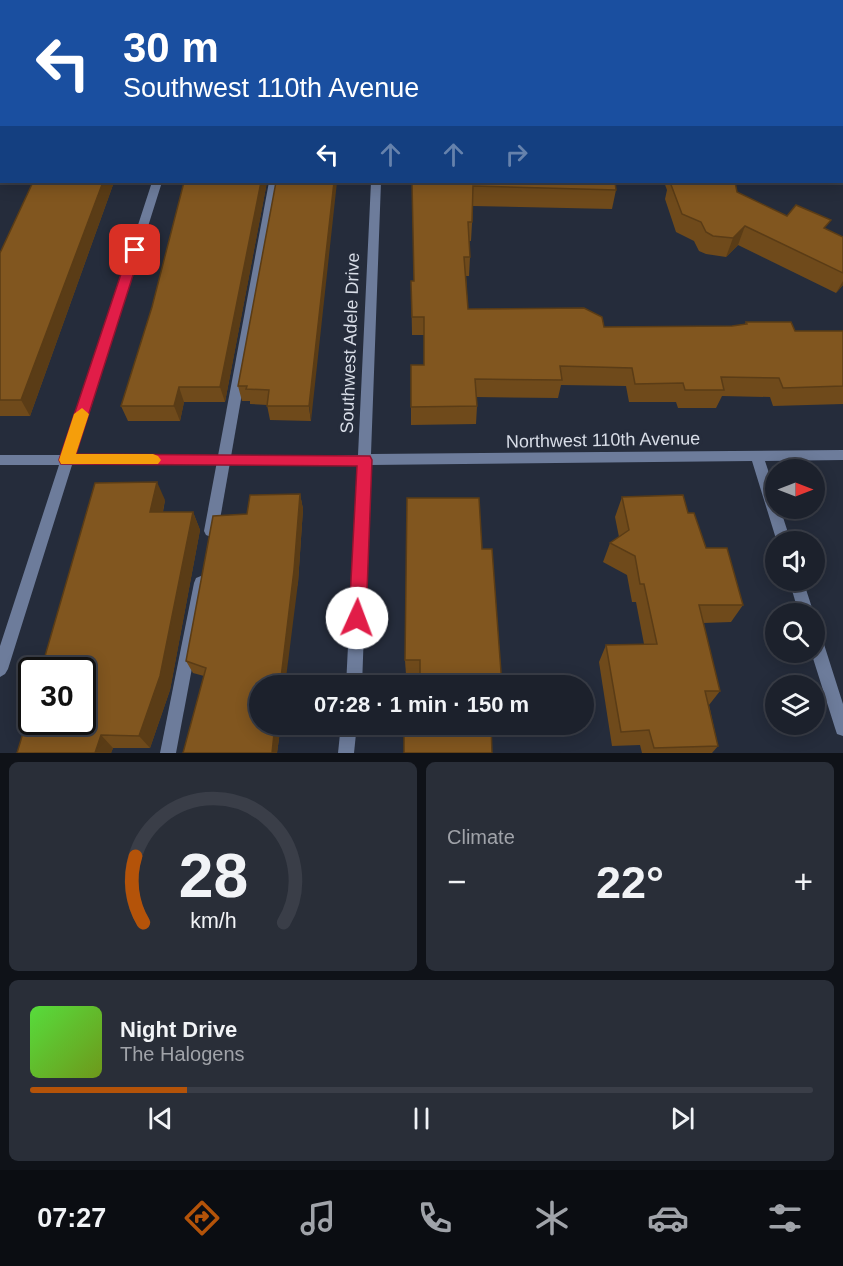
<!DOCTYPE html>
<meta charset="utf-8">
<style>
body{margin:0;font-family:Helvetica,sans-serif;background:#292e38;color:#f1f3f6;height:100vh;display:flex;flex-direction:column;font-size:22px;white-space:nowrap}
*{box-sizing:border-box;margin:0}
p{font-size:20px;color:#a0a3a9}
.icon{flex:none;width:33px;height:33px;fill:none;stroke:currentColor;stroke-width:2;stroke-linecap:round;stroke-linejoin:round}
.map{position:relative;height:753px;overflow:hidden}
.details{display:flex;flex-direction:column;gap:9px;padding:9px;background:#0f1218;flex:1}
.details>*{flex:none}
.top-card{position:absolute;left:0px;top:0px;width:843px;height:183px;box-shadow:0 3px 15px #0003,0 0 0 2px #3a3e48;background:#1a4fa0;color:#fff;overflow:hidden}
.needle{width:39px;rotate:90deg}
.fabs{position:absolute;left:765px;top:459px;display:grid;gap:12px}
.fabs a{display:grid;place-items:center;width:60px;height:60px;border-radius:50%;background:#1c212c;box-shadow:0 3px 15px #0003,0 0 0 2px #3a3e48;font-size:30px}
.speed{position:absolute;left:18px;top:657px;display:flex;gap:12px;font-size:30px;font-weight:700;text-align:center}
.speed>*{display:grid;place-content:center;width:78px;height:78px;border-radius:50%;background:#1c212c;box-shadow:0 3px 15px #0003,0 0 0 2px #3a3e48;line-height:1}
.speed .limit{border:3px solid #111;border-radius:9px;background:#fff;color:#111}
.pin{position:absolute;display:grid;place-items:center;width:51px;height:51px;color:#fff;margin:-26px;border-radius:12px;box-shadow:0 3px 9px #0006}
.me{position:absolute;width:66px;margin:-33px;rotate:2deg;stroke-linejoin:round;filter:drop-shadow(0 0 4px #0008)}
.turn{display:flex;align-items:center;gap:21px;height:126px;padding:0 24px;font-size:27px}
.turn .icon{width:78px;height:78px;stroke-width:2.5}
.turn b{display:block;font-size:42px;line-height:51px}
.lanes{display:flex;align-items:center;height:57px;padding:0 24px;background:#0003;justify-content:center;gap:30px;direction:ltr}
.lanes .off{opacity:.35}
.big{font-size:45px;font-weight:800;line-height:1.1}
.details .card{flex:1;display:flex;flex-direction:column;justify-content:center;gap:9px;min-width:0;padding:0 21px;border-radius:9px;background:#292e38}
.details .dial{align-items:center;gap:0}
.dial svg{height:156px;overflow:visible;fill:none;stroke:#3a3e48;stroke-width:7;stroke-linecap:round;text-anchor:middle}
.dial text{fill:#f1f3f6;stroke:none}
.song{display:flex;align-items:center;gap:18px}
.cover{width:72px;height:72px;border-radius:9px;background:linear-gradient(135deg,hsl(110 70% 55%),hsl(80 70% 35%))}
.played{height:6px;border-radius:3px;background:linear-gradient(90deg,#b45309 20%,#3a3e48 20%)}
.keys{display:flex;justify-content:space-around;direction:ltr}
.heat{display:flex;justify-content:space-between;align-items:center;font-size:33px;direction:ltr}
.details .tiles{flex:1;display:grid;gap:9px;grid-template-columns:1fr 1fr}
.card:last-child{grid-column:span 2}
.trip{position:absolute;left:249px;top:675px;width:345px;height:60px;border-radius:30px;background:#1c212c;box-shadow:0 3px 15px #0003,0 0 0 2px #3a3e48;font-weight:800;line-height:60px;text-align:center}
.dock{display:flex;height:96px;justify-content:space-around;align-items:center;background:#0b0d12;color:#a0a3a9}
.dock .icon{width:42px;height:42px}
.dock .active{color:#b45309}
.dock b{font-size:27px;color:#f1f3f6}
.map>svg:first-child{display:block}
.forest{fill:#3d599b}
.lines{fill:none;stroke-linecap:round;stroke-linejoin:round}
.service{fill:#6d7c9b;fill-rule:evenodd}
.minor{fill:#6d7c9b;fill-rule:evenodd}
.tertiary{fill:#6d7c9b;fill-rule:evenodd}
.secondary{fill:#92a9da;fill-rule:evenodd}
.wall{fill:#6f4a1b}
.shaded-wall{fill:#5a3c16}
.building{fill:#81561f;stroke:#5a3c16;stroke-width:1.5}
.route{fill:#e11d48;stroke:#92132f;stroke-width:1.5}
.slow{fill:#f59e0b}
.labels{text-anchor:middle;dominant-baseline:central;stroke-width:6;stroke-linejoin:round;paint-order:stroke}
.street-label{font-size:18px;fill:#d8dde7;stroke:#252c3b}
</style>
<div class="map">
<svg width="843" height="753" viewBox="0 0 843 753">
<rect width="100%" height="100%" fill="#252c3b"/>
<polygon class="forest" points="568,0 828,0 566,1"/>
<g class="lines">
<g class="service">
<polygon points="269,182 279,182 218,531 216,535 211,537 206,535 204,531"/>
<polygon points="201,576 206,578 208,583 176,753 160,753 194,583 196,578"/>
</g>
<g class="minor">
<polygon points="843,56 843,62 842,63 842,57"/>
<polygon points="842,123 843,124 843,132 842,131"/>
<polygon points="152,182 162,182 76,455 358,455 371,182 381,182 371,454 843,450 843,460 765,461 776,494 776,508 780,508 791,542 777,542 752,461 370,465 362,686 346,686 357,465 72,465 8,669 5,674 0,677 0,646 59,465 0,465 0,455 63,455"/>
<polygon points="789,580 803,580 814,614 799,614"/>
<polygon points="814,631 819,633 822,638 843,704 843,736 837,734 835,728 811,652 814,652"/>
<polygon points="341,724 357,724 354,753 338,753"/>
</g>
<polygon class="tertiary" points="2,160 2,169 0,169 0,161"/>
<g class="secondary">
<rect x="842" y="14" width="1" height="4"/>
<rect x="0" y="43" width="2" height="4"/>
</g>
</g>
<g class="wall">
<polygon points="145,0 291,0 290,2 145,2"/>
<polygon points="33,182 114,182 30,416 0,416 0,253"/>
<polygon points="267,182 225,402 184,402 180,421 128,421 121,406 152,307"/>
<polygon points="276,182 311,421 270,420 267,405 250,404 250,401 242,401 238,386"/>
<polygon points="412,182 616,190 612,209 473,206 471,241 469,241 470,257 469,276 466,276 468,309 604,327 732,326 745,324 746,322 795,331 843,331 843,404 773,406 770,397 722,396 716,408 678,408 676,402 629,402 626,386 561,385 558,398 476,397 477,406 476,424 411,425 411,365 424,365 424,335 412,335 411,281 414,281"/>
<polygon points="664,182 735,182 737,192 787,216 826,229 843,237 843,285 836,293 738,245 726,257 706,254 699,251 694,241 676,232 665,199 667,190"/>
<polygon points="300,494 303,509 298,583 260,724 281,724 277,753 183,753 204,676 193,673 186,661 247,514"/>
<polygon points="622,497 688,513 706,548 743,605 731,622 703,623 720,691 709,705 718,746 712,753 642,753 640,745 612,746 599,662 606,645 644,644 636,602 632,602 627,575 603,562 610,543 619,537 615,517"/>
<polygon points="165,500 163,512 193,512 200,530 170,690 150,748 113,748 111,753 17,753"/>
<polygon points="482,549 420,675 406,675 405,660"/>
</g>
<g class="shaded-wall">
<polygon points="280,0 291,0 290,2 280,2"/>
<polygon points="103,182 114,182 30,416 21,400"/>
<polygon points="261,182 267,182 225,402 220,387"/>
<polygon points="334,182 337,182 311,421 309,406"/>
<polygon points="745,226 738,245 726,257 733,238"/>
<polygon points="843,281 843,285 836,293"/>
<polygon points="179,387 184,402 180,421 174,406"/>
<polygon points="157,482 165,500 159,530 150,512"/>
<polygon points="300,494 303,509 298,583 285,686 280,686"/>
<polygon points="193,512 200,530 170,690 150,748 139,736"/>
<polygon points="275,724 281,724 277,753 272,753"/>
<polygon points="101,735 113,748 111,753 95,753"/>
</g>
<g class="building">
<polygon points="145,0 280,0 280,2 189,2"/>
<polygon points="33,182 103,182 21,400 0,400 0,253"/>
<polygon points="184,182 261,182 220,387 179,387 174,406 121,406 152,307"/>
<polygon points="276,182 334,182 309,406 267,406 269,390 246,389 247,386 238,386"/>
<polygon points="412,182 615,182 616,190 473,186 472,222 468,222 470,257 464,257 468,309 584,308 602,317 604,327 732,326 747,324 746,322 791,322 795,331 843,331 843,386 783,388 779,378 721,377 724,390 685,390 683,383 635,384 632,368 560,366 562,380 475,379 477,406 411,407 411,365 424,365 424,317 412,317 411,281 414,281"/>
<polygon points="670,182 735,182 737,192 787,216 796,205 831,220 824,228 843,237 843,273 745,226 733,238 713,236 706,232 701,222 682,214"/>
<polygon points="157,482 150,512 193,512 160,676 139,736 101,735 95,753 17,753 32,703 32,722 82,722 82,670 41,670 95,483"/>
<polygon points="300,494 294,570 280,686 260,686 260,724 275,724 272,753 183,753 206,668 186,661 213,516 247,514 250,495"/>
<polygon points="683,495 688,513 694,513 706,548 727,548 743,605 699,605 720,691 705,691 718,746 654,748 649,730 621,732 606,645 657,644 644,584 640,584 635,556 610,543 629,530 622,497"/>
<polygon points="407,498 479,498 482,549 492,549 502,686 420,686 420,660 405,660"/>
<polygon points="404,724 491,724 492,753 404,753"/>
</g>
<polygon class="route" points="135,246 141,250 76,454 370,456 372,460 366,618 363,623 357,626 351,623 349,618 357,466 61,464 59,460 129,250"/>
<polygon class="slow" points="82,408 89,414 76,454 153,454 158,456 161,460 158,464 61,464 59,460 74,414"/>
<g class="labels">
<g class="street-label">
<text transform="translate(350 343) rotate(-88)">Southwest Adele Drive</text>
<text transform="translate(603 440) rotate(-1)">Northwest 110th Avenue</text>
</g>
</g>
</svg>
<div class="fabs">
<a><svg class="needle" viewBox="-14 -14 28 28"><path d="M0-13l5 13h-10z" fill="#e53935"/><path d="M0 13l5-13h-10z" fill="#a0a3a9"/></svg></a>
<a><svg class="icon" aria-label="sound" viewBox="0 0 24 24"><path d="M4 9h4l5-4v14l-5-4H4zM17 9q2 3 0 6"/></svg></a>
<a><svg class="icon" aria-label="search" viewBox="0 0 24 24"><circle cx="10" cy="10" r="6"/><path d="M15 15l6 6"/></svg></a>
<a><svg class="icon" aria-label="layers" viewBox="0 0 24 24"><path d="M12 4l9 5-9 5-9-5zM3 14l9 5 9-5"/></svg></a>
</div>
<div class="speed"><div class="limit">30</div></div>
<div class="pin" style="left:135px;top:250px;background:#d93025"><svg class="icon" aria-label="arrive" viewBox="0 0 24 24"><path d="M6 21V4h12l-3 4 3 4H6"/></svg></div>
<svg class="me" style="left:357px;top:618px" viewBox="-20 -20 40 40"><circle r="19" fill="#fff"/><path d="M0-13L10 11 0 6-10 11z" fill="#e11d48"/></svg>
<div class="trip">07:28 · 1 min · 150 m</div>
<div class="top-card">
<div class="turn"><svg class="icon" aria-label="left" viewBox="0 0 24 24"><path d="M17 20v-9H6M10 6l-5 5 5 5"/></svg><div><b>30 m</b>Southwest 110th Avenue</div></div>
<div class="lanes"><svg class="icon" aria-label="left" viewBox="0 0 24 24"><path d="M17 20v-9H6M10 6l-5 5 5 5"/></svg><svg class="icon off" aria-label="ahead" viewBox="0 0 24 24"><path d="M12 20V5M6 11l6-6 6 6"/></svg><svg class="icon off" aria-label="ahead" viewBox="0 0 24 24"><path d="M12 20V5M6 11l6-6 6 6"/></svg><svg class="icon off" aria-label="right" viewBox="0 0 24 24"><path d="M7 20v-9h11M14 6l5 5-5 5"/></svg></div>
</div>
</div>
<section class="details">
<div class="tiles">
<div class="card dial"><svg viewBox="0 0 100 80">
<path d="M14 69A42 42 0 1 1 86 69"/>
<path d="M14 69A42 42 0 0 1 10 35" stroke="#b45309"/>
<text x="50" y="56" font-size="32" font-weight="700">28</text>
<text x="50" y="72" font-size="11">km/h</text>
</svg></div>
<div class="card"><p>Climate</p>
<div class="heat"><a>−</a><b class="big">22°</b><a>+</a></div>
</div>
<div class="card">
<div class="song"><i class="cover"></i><div><b>Night Drive</b><p>The Halogens</p></div></div>
<div class="played"></div>
<div class="keys"><svg class="icon" aria-label="previous" viewBox="0 0 24 24"><path d="M18 5L8 12l10 7zM5 5v14"/></svg><svg class="icon" aria-label="pause" viewBox="0 0 24 24"><path d="M8 5v14M16 5v14"/></svg><svg class="icon" aria-label="next" viewBox="0 0 24 24"><path d="M6 5l10 7-10 7zM19 5v14"/></svg></div>
</div>
</div>
</section>
<nav class="dock">
<b>07:27</b>
<svg class="icon active" aria-label="directions" viewBox="0 0 24 24"><path d="M12 3l9 9-9 9-9-9zM9 14v-3h6M13 9l2 2-2 2"/></svg>
<svg class="icon" aria-label="music" viewBox="0 0 24 24"><path d="M9 18V5l10-2v13"/><circle cx="6" cy="18" r="3"/><circle cx="16" cy="16" r="3"/></svg>
<svg class="icon" aria-label="phone" viewBox="0 0 24 24"><path d="M5 4h4l2 5-3 2q2 4 5 5l2-3 5 2v4C11 20 4 13 5 4z"/></svg>
<svg class="icon" aria-label="climate" viewBox="0 0 24 24"><path d="M12 3v18M4 7l16 10M4 17L20 7"/></svg>
<svg class="icon" aria-label="car" viewBox="0 0 24 24"><path d="M5 17H2v-5l4-1 3-4h7l3 4 3 1v5h-3M9 17h6M6 11h13"/><circle cx="7" cy="17" r="2"/><circle cx="17" cy="17" r="2"/></svg>
<svg class="icon" aria-label="filters" viewBox="0 0 24 24"><path d="M4 7h16M4 17h16"/><circle cx="9" cy="7" r="2"/><circle cx="15" cy="17" r="2"/></svg>
</nav>
